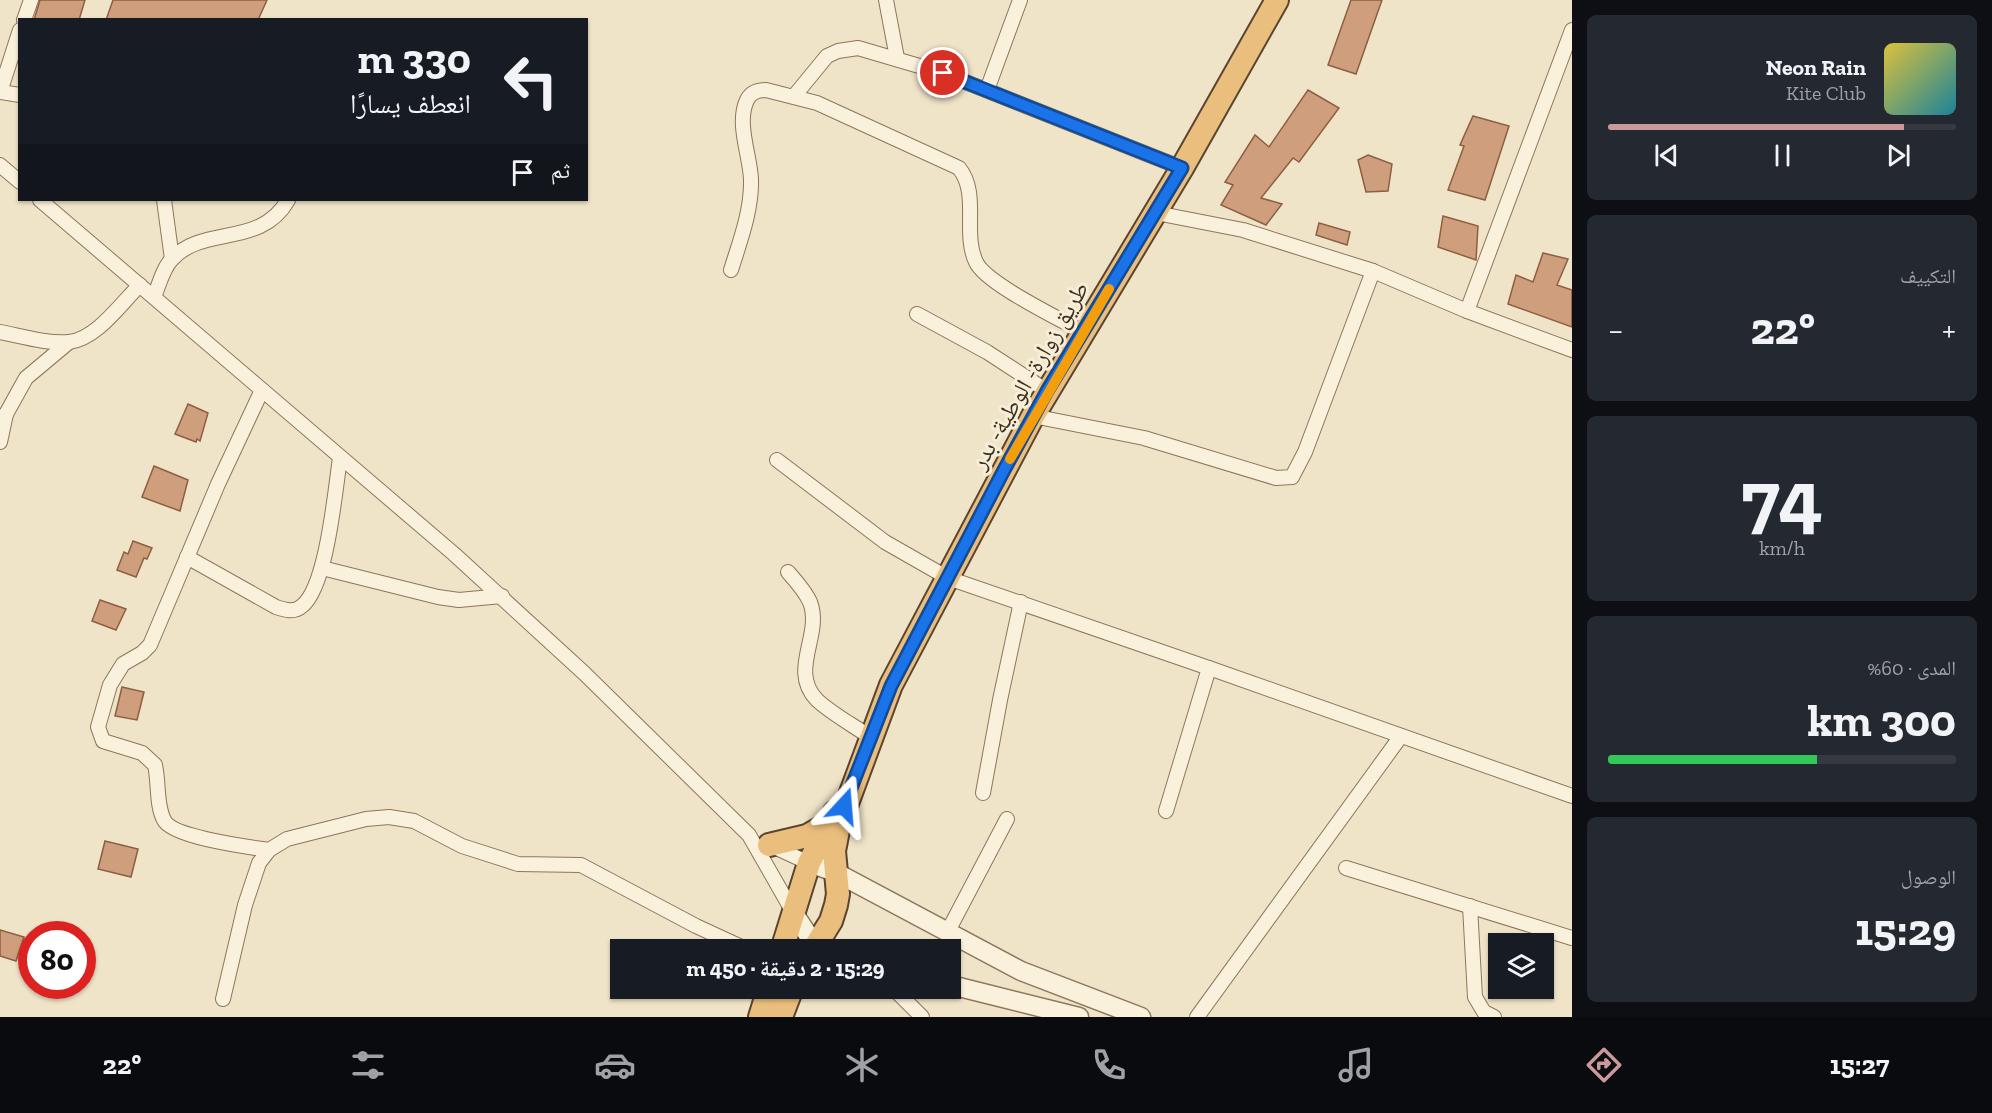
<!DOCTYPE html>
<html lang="ar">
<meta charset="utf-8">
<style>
body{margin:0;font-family:"Zilla Slab","Noto Naskh Arabic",serif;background:#242831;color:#f1f3f6;direction:rtl;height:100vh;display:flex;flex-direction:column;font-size:22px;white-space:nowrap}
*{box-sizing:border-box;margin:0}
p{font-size:20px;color:#9ea1a6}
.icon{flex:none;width:33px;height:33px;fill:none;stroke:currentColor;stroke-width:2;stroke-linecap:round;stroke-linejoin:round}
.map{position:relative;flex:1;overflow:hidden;direction:ltr}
.drawer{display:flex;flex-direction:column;gap:15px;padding:15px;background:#0d0f14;width:420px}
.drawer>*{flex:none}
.hud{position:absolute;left:18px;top:18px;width:570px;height:183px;border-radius:0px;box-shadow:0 2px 4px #0004;direction:rtl;background:#171b24;color:#f1f3f6;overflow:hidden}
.buttons{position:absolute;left:1488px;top:933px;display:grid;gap:12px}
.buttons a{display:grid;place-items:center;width:66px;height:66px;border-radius:0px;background:#171b24;box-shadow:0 2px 4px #0004;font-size:30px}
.speed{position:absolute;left:18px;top:921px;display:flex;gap:12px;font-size:30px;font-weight:700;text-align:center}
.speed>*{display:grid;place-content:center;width:78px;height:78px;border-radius:50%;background:#171b24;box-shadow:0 2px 4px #0004;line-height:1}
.speed .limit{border:9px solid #d22;background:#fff;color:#111}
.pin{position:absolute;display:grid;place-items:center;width:51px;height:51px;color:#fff;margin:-26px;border:3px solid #fff;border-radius:50%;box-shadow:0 2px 6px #0007}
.me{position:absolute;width:66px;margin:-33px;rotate:19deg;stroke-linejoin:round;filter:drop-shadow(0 0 4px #0008)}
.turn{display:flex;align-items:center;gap:21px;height:126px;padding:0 18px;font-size:27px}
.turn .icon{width:78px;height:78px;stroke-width:2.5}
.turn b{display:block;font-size:42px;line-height:51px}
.then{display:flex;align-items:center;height:57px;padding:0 18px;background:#0003;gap:12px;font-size:22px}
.big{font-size:45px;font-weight:800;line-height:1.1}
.drawer .card{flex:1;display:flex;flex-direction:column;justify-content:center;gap:9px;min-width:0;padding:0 21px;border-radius:9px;background:#242831}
.drawer .dial{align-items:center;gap:0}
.dial b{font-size:78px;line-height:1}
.song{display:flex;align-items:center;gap:18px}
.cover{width:72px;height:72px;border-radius:9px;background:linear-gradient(135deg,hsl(50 70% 55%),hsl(190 70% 35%))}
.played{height:6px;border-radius:3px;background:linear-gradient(90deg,#cc999b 85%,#363941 85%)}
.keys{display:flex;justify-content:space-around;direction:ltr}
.heat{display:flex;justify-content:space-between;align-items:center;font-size:33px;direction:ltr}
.charge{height:9px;border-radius:4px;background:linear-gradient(90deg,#34c759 60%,#363941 0)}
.trip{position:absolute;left:610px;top:939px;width:351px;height:60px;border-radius:0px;background:#171b24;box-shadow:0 2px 4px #0004;font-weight:800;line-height:60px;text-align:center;direction:rtl}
.dock{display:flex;height:96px;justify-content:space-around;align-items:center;background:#090b0e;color:#9ea1a6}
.dock .icon{width:42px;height:42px}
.dock .active{color:#cc999b}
.dock b{font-size:27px;color:#f1f3f6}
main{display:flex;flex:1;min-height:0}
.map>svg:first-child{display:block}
.building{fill:#cf9f7d;stroke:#8d5f41;stroke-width:1.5}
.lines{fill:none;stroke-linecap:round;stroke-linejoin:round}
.minor-casing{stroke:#8d765c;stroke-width:16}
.tertiary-casing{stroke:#8d765c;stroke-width:21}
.trunk-casing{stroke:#5b4430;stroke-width:26}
.minor{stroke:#faf1dc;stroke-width:14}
.tertiary{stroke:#faf1dc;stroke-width:18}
.trunk{stroke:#eabe7c;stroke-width:22}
.route-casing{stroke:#114b97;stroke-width:15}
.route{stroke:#1a73e8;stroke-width:10}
.slow{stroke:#f59e0b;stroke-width:10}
.labels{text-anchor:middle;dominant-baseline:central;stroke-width:6;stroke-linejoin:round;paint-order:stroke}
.street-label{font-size:24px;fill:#3d2e20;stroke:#f7eed8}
</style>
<main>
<section class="drawer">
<div class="card">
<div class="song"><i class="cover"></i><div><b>Neon Rain</b><p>Kite Club</p></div></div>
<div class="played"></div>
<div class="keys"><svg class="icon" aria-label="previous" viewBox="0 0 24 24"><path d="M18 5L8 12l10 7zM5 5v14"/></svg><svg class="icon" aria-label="pause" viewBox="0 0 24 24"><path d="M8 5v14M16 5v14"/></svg><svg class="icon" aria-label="next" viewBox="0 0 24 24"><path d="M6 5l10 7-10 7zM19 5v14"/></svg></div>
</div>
<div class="card"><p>التكييف</p>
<div class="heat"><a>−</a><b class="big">22°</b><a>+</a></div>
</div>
<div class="card dial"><b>74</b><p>km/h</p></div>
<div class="card"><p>المدى · 60%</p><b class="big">300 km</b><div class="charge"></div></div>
<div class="card"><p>الوصول</p><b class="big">15:29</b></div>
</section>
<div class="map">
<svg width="1572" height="1017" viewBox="0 0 1572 1017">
<rect width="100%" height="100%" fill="#f0e4c8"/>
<g class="building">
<polygon points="40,0 85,0 79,20 34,20"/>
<polygon points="113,0 267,0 258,20 106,20"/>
<polygon points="1351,0 1382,0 1356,74 1328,65"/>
<polygon points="1308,90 1339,108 1299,162 1293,158 1261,198 1282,204 1266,225 1221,205 1233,185 1225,182 1255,135 1269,147"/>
<polygon points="1473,116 1509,126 1485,200 1448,190 1464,146 1460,145"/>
<polygon points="1368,155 1392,164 1388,191 1366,192 1358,160"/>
<polygon points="1443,216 1478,226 1476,260 1438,247"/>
<polygon points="1319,223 1350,232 1347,245 1316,235"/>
<polygon points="1543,253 1568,259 1557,285 1572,290 1572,327 1508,304 1516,275 1533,282"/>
<polygon points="188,404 208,413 200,441 197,439 196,442 175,434"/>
<polygon points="154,466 188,480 180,511 142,497"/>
<polygon points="133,541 152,548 147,559 144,558 136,577 117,570 124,552 128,554"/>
<polygon points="100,600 126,609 116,630 92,621"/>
<polygon points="122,687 144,692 137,720 115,716"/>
<polygon points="105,841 138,849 131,877 98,869"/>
<polygon points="0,930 24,937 16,961 0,956"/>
</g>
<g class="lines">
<defs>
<g id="minor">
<polyline points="886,0 897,58"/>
<polyline points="24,20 31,0"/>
<polyline points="987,90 1020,0"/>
<polyline points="0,92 20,30"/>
<polyline points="0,92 20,95"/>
<polyline points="795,95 827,56 838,51 858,48 943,73 1182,168"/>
<polyline points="0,165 20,182"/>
<polyline points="40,200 454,554 584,673 749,835 793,912"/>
<polyline points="164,200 172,259"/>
<polyline points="1156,213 1243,230 1373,271 1467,311 1572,350"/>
<path d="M 731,270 C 740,241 752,210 751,179 C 750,155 736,123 747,100 C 751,92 758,90 766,90 L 817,103 L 959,168 C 980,194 962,233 976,262 C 985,283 1060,319 1083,332"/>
<path d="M 154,297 C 159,285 163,268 172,259 C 203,225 261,248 288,200"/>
<polyline points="1467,311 1572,30"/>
<polyline points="917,314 987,352 1047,391"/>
<path d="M 0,332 C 21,336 47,344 69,342 C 97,339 121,303 140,285"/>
<path d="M 262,390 L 218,484 L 150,645 L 142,653 L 123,664 L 110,685 L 98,727 L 103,741 L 142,753 L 155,765 C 159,782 156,805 164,820 C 172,837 249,847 269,850"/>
<polyline points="1033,416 1144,438 1276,478 1292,477 1305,452 1373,271"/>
<polyline points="0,419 6,414 26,378 69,342"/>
<polyline points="0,442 6,414"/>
<polyline points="777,460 885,542 948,578 1209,668 1166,811"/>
<path d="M 187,557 L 276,607 C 285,610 294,613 302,606 C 327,586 335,491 340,458"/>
<polyline points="322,568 438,597 459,600 502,596"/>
<path d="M 788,572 C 796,581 805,591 810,602 C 823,635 788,670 817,700 C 832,714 853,725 870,737"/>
<polyline points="1209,668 1572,796"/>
<polyline points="983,793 1000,700 1021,602"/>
<polyline points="770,845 809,863"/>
<polyline points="1346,868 1572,938"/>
<polyline points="1470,906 1475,997 1484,1012 1494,1017"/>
<polyline points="947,933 1007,819"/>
<polyline points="893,988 922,1017"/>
<polyline points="223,999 245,905 259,863 269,850 287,839 366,819 389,817 414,821 462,846 518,864 581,865 696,926 748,950"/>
<polyline points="1197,1017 1401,736"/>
</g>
<g id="tertiary">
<polyline points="809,863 835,872 1021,971 1141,1017"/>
<polyline points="793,912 818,950"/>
<polyline points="951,985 1079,1017"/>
</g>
<g id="trunk">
<polyline points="769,845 807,836 826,825"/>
<polyline points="782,950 809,863 835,812"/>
<polyline points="813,950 831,921 836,905 838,894 834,851 839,825 891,685 1033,416 1182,168 1277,0"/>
<polyline points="760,1017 769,988"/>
<polyline points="781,1017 792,988"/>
</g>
</defs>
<use href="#minor" class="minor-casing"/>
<use href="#tertiary" class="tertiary-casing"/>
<use href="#trunk" class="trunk-casing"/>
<use href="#minor" class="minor"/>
<use href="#tertiary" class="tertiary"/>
<use href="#trunk" class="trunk"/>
</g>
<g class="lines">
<defs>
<polyline id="route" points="844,806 891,686 1004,470 1047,391 1182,168 943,73"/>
</defs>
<use href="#route" class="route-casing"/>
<use href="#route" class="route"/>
<polyline class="slow" points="1010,459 1109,289"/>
</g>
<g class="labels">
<g class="street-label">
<text transform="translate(1029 375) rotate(-60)">طريق زوارة- الوطية- بدر</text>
</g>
</g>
</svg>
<div class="buttons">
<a><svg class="icon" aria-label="layers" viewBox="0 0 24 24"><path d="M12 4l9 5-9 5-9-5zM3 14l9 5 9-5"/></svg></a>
</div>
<div class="speed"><div class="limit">80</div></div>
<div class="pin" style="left:943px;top:73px;background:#d93025"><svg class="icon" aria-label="arrive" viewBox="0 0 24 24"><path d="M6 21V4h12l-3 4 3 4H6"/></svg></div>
<svg class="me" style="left:844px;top:806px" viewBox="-20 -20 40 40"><path d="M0-17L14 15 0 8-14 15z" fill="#1a73e8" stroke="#fff" stroke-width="4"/></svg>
<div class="trip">15:29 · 2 دقيقة · 450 m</div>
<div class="hud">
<div class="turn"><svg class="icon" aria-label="left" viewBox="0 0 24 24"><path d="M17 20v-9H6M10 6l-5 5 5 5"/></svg><div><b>330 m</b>انعطف يسارًا</div></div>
<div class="then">ثم<svg class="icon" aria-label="arrive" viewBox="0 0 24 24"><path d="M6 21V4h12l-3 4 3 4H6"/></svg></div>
</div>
</div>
</main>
<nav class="dock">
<b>15:27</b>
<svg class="icon active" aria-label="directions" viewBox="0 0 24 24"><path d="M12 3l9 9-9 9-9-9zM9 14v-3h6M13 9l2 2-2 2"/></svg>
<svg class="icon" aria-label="music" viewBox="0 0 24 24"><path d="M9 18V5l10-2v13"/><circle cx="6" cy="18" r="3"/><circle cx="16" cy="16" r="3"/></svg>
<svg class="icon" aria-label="phone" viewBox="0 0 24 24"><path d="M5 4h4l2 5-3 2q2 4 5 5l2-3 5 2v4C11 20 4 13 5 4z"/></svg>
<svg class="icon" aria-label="climate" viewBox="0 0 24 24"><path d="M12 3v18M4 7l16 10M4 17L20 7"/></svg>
<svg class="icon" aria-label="car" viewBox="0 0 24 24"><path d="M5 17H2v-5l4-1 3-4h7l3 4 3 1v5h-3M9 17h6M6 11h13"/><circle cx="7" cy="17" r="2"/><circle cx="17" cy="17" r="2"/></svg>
<svg class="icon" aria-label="filters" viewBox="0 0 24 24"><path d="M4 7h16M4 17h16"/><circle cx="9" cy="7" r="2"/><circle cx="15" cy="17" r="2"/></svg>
<b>22°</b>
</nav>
